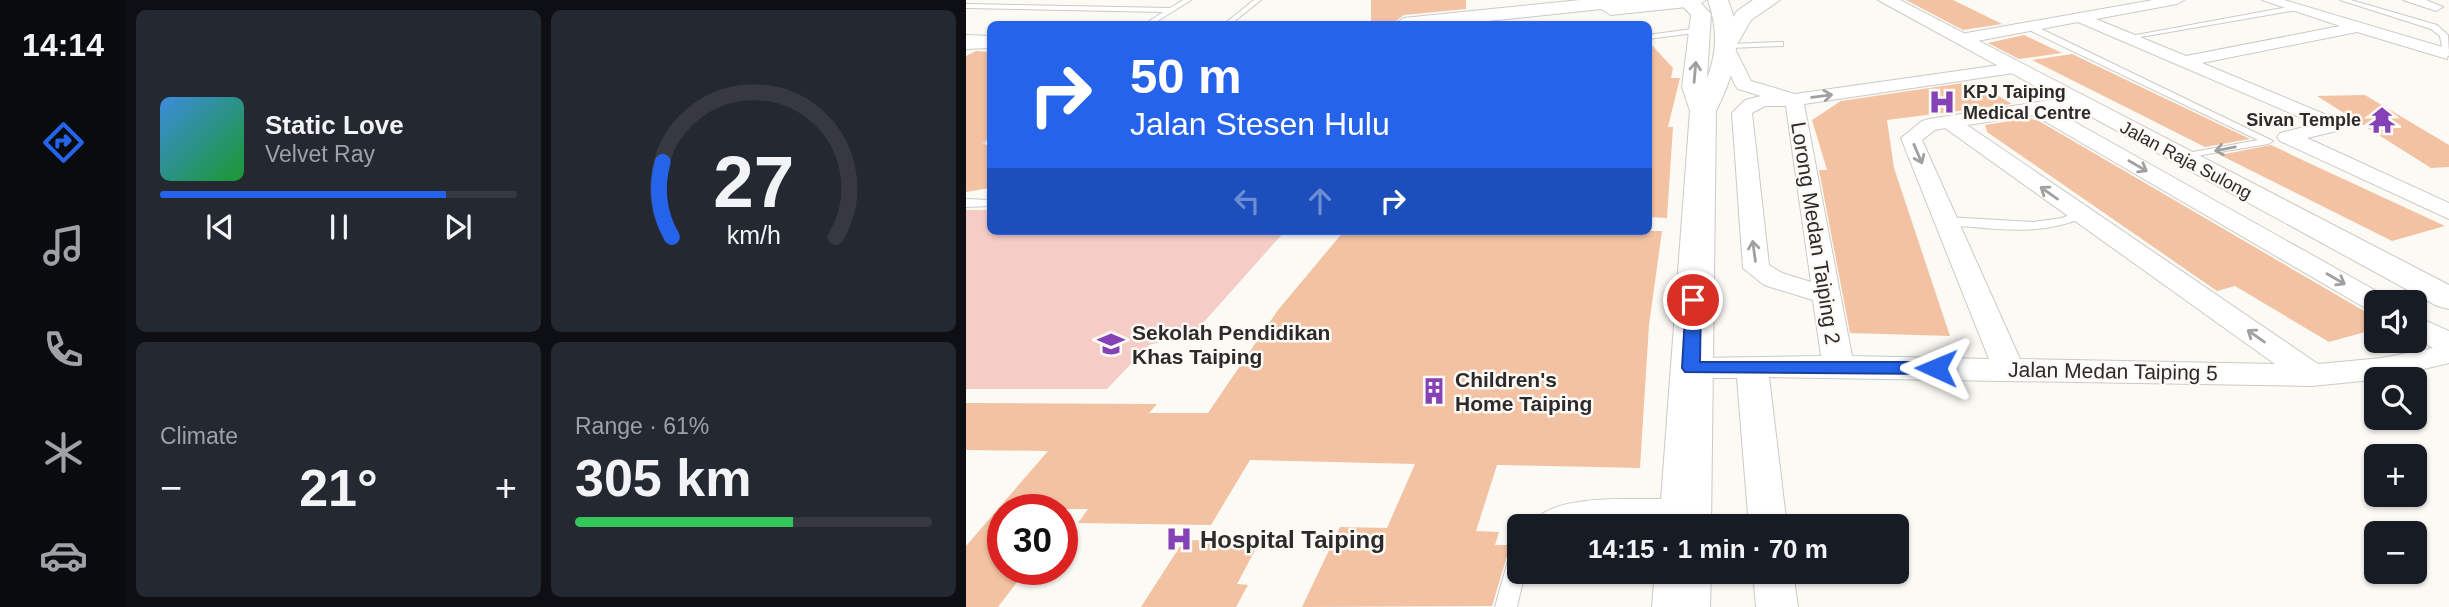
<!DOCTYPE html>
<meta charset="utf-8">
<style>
body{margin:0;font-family:Helvetica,sans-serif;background:#242831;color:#f1f3f6;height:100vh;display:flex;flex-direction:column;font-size:26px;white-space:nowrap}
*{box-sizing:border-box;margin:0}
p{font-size:23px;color:#9ea1a6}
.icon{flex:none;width:38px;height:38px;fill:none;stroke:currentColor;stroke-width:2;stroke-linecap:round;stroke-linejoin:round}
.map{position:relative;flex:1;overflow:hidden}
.side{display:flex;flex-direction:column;gap:10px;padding:10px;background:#0d0f14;width:840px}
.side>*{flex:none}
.hud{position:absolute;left:21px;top:21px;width:665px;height:214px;border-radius:10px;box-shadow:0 2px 5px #0004;background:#2563eb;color:#fff;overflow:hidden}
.controls{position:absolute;left:1398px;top:290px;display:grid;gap:14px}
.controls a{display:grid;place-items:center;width:63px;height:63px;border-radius:10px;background:#171b24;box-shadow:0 2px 5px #0004;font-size:35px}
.speed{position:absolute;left:21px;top:494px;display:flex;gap:14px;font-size:35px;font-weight:700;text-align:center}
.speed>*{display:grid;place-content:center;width:91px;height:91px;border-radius:50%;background:#171b24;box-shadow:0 2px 5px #0004;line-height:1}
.speed .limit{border:10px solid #d22;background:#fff;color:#111}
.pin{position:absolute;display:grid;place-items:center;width:60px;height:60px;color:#fff;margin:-30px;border:4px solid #fff;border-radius:50%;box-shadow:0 2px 7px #0007}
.me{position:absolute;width:77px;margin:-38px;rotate:271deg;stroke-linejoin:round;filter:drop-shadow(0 0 5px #0008)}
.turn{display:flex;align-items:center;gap:24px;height:147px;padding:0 28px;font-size:32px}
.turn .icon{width:91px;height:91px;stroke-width:2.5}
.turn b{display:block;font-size:49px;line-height:60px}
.lanes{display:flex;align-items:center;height:66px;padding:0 28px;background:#0003;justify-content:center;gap:35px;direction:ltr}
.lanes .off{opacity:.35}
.big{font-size:52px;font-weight:800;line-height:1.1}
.side .tile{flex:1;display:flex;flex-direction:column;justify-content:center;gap:10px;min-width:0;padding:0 24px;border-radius:10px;background:#242831}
.side .dial{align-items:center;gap:0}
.dial svg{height:182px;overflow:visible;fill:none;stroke:#363941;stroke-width:7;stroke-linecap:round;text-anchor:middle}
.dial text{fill:#f1f3f6;stroke:none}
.song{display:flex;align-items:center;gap:21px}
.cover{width:84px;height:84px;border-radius:10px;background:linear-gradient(135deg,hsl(210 70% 55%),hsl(130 70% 35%))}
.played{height:7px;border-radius:4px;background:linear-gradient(90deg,#2563eb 80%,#363941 80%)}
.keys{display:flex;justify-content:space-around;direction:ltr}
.heat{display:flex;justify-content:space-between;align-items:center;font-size:38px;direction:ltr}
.charge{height:10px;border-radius:5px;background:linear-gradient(90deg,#34c759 61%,#363941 0)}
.side .tiles{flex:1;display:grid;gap:10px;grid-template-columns:repeat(2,1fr)}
.trip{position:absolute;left:541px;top:514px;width:402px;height:70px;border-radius:10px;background:#171b24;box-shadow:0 2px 5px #0004;font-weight:800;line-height:70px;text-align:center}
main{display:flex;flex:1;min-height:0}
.tab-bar{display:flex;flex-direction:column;width:126px;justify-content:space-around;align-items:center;background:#090b0e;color:#9ea1a6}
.tab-bar .icon{width:49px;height:49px}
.tab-bar .active{color:#2563eb}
.tab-bar b{font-size:32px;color:#f1f3f6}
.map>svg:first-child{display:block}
.green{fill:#f5ccc6}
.building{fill:#f3c2a2}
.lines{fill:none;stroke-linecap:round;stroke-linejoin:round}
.service-casing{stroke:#cccac5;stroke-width:2}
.minor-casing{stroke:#cccac5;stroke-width:2}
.tertiary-casing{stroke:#cccac5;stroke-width:2}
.secondary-casing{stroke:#cccac5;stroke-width:2}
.primary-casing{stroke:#cccac5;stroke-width:2}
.service{fill:#fff;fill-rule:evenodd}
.minor{fill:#fff;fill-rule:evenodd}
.tertiary{fill:#fff;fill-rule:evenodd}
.secondary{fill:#fff;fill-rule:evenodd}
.primary{fill:#fff;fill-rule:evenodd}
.oneway{stroke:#a0a09f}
.route{fill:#2563eb;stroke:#184099;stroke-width:2}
.labels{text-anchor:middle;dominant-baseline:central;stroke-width:5;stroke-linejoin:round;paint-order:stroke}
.far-poi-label{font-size:18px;font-weight:bold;fill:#2c2b2a;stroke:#fcfaf5;text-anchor:start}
.far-street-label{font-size:18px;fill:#2c2b2a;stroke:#fcfaf5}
.street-label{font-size:21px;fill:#2c2b2a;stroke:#fcfaf5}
.poi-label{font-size:21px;font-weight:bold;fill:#2c2b2a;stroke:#fcfaf5;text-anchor:start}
.near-poi-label{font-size:24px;font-weight:bold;fill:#2c2b2a;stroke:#fcfaf5;text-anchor:start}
</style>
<main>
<nav class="tab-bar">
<b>14:14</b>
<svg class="icon active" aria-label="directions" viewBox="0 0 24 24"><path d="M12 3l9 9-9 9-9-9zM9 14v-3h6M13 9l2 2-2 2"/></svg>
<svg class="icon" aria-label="music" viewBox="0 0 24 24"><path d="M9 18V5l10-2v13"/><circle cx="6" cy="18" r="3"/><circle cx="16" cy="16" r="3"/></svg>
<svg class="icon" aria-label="phone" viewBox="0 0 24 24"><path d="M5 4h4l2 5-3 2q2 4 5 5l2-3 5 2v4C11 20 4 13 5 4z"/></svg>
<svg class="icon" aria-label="climate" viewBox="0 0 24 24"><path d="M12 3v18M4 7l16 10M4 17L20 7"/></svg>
<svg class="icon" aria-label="car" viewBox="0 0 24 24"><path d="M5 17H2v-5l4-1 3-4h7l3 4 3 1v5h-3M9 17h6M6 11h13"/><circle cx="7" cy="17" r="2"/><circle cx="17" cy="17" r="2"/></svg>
</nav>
<section class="side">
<div class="tiles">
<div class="tile">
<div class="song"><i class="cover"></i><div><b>Static Love</b><p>Velvet Ray</p></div></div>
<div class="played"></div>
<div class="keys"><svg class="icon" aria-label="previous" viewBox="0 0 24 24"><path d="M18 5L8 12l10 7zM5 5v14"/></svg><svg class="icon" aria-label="pause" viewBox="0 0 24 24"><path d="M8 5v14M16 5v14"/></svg><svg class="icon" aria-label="next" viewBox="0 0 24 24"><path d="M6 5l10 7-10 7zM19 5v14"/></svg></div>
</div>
<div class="tile dial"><svg viewBox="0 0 100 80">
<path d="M14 69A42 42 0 1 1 86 69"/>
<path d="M14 69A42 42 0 0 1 10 36" stroke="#2563eb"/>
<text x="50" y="56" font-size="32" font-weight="700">27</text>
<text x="50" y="72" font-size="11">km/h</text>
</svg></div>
<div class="tile"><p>Climate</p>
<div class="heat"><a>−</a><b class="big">21°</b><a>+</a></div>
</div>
<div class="tile"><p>Range · 61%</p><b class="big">305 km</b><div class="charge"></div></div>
</div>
</section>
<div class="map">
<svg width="1483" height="607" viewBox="0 0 1483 607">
<rect width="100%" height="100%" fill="#fcfaf5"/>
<polygon class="green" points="0,210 24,210 24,231 319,231 229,332 183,345 141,389 0,389"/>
<g class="building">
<polygon points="405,0 500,0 500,9 438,15 426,24 405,24"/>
<polygon points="940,0 987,0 1036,24 997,30"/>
<polygon points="1058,35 1096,53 1053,59 1022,43"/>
<polygon points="683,42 707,68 705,78 714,78 702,127 707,127 701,218 682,217"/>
<polygon points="10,51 24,52 24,136 17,143 24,148 24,188 0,192 0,56"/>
<polygon points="1106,54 1284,139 1239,147 1066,60"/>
<polygon points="997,83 1016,86 1046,104 921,120 928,168 984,336 884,333 853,170 861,170 846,120 875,101"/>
<polygon points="1399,95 1483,145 1483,167 1465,168 1351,96"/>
<polygon points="1063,118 1073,121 1410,318 1410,329 1363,342 1269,286 1251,291 1021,132 1019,125"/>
<polygon points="1305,145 1345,164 1479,226 1426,241 1254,155"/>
<polygon points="378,231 696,231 683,325 674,468 531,465 510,531 533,532 529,545 553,545 553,547 545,548 541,556 526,606 336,607 374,527 421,528 449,464 284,460 245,525 112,523 122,509 37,509 37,569 61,569 32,607 0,607 0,546 82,451 0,450 0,403 191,404 183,413 242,413 312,310"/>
<polygon points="218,540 294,541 271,584 282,585 270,607 175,607"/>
</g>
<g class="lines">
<defs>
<g id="service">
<polygon points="217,0 225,0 187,24 179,24 197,12 0,8 0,4 204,8"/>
<polygon points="288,0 295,0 265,24 258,24"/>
<polygon points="1374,0 1385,0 1471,25 1482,35 1483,56 1477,54 1474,36 1465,29"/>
<polygon points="1328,6 1331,10 1163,39 1159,37"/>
<polygon points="1061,25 1067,25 1307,141 1302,144 1212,159 1211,157 1216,154 1292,140 1061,29"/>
<polygon points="733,28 737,30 736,32 682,39 682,35"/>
<polygon points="814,42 817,42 817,46 763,48 759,46 763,44"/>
<polygon points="24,139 24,146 20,145 19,142"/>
<polygon points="0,199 24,200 24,206 0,207"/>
<path d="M 1114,210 L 1118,211 L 1118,217 C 1083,233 1045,231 1007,227 C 997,226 983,227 975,221 L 981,217 L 1067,222 L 1096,218 Z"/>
<path d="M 659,499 L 712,499 L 719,502 L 721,507 L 719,512 L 712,515 L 638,514 L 602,519 L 587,527 L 564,527 C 577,500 633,499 659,499 Z"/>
<polygon points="553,549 553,572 559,572 551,607 529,607 543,557 546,551"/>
</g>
<g id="minor">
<polygon points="1187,0 1218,0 1211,4 1130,19 1220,56 1374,26 1296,0 1318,0 1483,49 1481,59 1391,32 1236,63 1368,118 1374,127 1371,131 1341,138 1483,203 1483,219 1314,141 1311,137 1314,133 1350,124 1112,22 995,44 987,39 995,34"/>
<polygon points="1437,0 1460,0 1477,7 1470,11"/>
<path d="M 763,48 L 771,53 L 785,81 L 829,94 L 1048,63 L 1057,68 L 1048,73 L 838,104 L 886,356 L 1023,359 L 935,138 L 956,121 L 963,119 L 1112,96 L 1119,98 L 1121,102 L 1119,106 L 1089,111 L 1421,297 L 1425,303 L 1410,303 L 1410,311 L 1401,309 L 1068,115 L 1001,125 L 1352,364 L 1416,358 L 1467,348 L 1449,337 L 1449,316 L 1483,331 L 1483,363 L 1416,379 L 1346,386 L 803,377 L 821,527 L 783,527 L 771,378 L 725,378 L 714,375 L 710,368 L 714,361 L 725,358 L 855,356 L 847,300 L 798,285 L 777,268 L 766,113 L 779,100 L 795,96 L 772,89 L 769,85 L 755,53 ZM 799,106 L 820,106 L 845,282 L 816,273 L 803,265 L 786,113 ZM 979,128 L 1309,364 L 1054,359 L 956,140 L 969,130 Z"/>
<polygon points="787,572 827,572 832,607 790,607"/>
</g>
<polygon id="tertiary" points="912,0 934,0 1483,285 1483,309 1471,306"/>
<g id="secondary">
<path d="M 711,0 L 732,0 L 745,14 L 741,78 C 752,51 751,27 742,0 L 762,0 C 778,41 769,73 750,111 L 745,527 L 693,527 L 724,111 L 716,87 L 725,15 Z"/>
<polygon points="689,572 745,572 744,607 686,607"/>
</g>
<g id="primary">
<polygon points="614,0 740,0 730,6 645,15 635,9 493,24 428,24 438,18"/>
<polygon points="787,0 814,0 785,20 770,46 754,46 751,41 771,11"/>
<polygon points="0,35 24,36 24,48 0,49"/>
</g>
</defs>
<use href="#service" class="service-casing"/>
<use href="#minor" class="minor-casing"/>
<use href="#tertiary" class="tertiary-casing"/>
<use href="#secondary" class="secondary-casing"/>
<use href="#primary" class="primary-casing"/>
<use href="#service" class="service"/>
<use href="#minor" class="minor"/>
<use href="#tertiary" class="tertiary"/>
<use href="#secondary" class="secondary"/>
<use href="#primary" class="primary"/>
</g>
<defs><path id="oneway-shaft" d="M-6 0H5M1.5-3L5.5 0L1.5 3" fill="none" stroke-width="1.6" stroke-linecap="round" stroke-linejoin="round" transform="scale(1.75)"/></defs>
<g class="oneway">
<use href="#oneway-shaft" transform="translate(729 72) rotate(-85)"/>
<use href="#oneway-shaft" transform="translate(856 96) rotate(-8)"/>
<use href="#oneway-shaft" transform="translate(1259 149) rotate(169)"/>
<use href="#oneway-shaft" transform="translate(952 154) rotate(67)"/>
<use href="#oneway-shaft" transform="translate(1172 166) rotate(30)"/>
<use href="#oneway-shaft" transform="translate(1083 193) rotate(-145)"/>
<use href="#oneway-shaft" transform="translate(788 251) rotate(-98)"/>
<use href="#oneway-shaft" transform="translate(1370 279) rotate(30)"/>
<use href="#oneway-shaft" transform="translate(1290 336) rotate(-145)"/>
</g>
<polygon class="route" points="727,295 735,300 734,362 970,362 978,368 970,374 719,372 716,368 720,300"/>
<defs>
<symbol id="hospital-bare" viewBox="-9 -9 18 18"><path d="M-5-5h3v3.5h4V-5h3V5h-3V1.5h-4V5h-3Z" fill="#8442b6" stroke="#fcfaf5" stroke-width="2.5" paint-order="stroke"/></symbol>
<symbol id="temple-bare" viewBox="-9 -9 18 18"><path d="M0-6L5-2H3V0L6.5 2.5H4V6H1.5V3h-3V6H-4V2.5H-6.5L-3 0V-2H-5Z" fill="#8442b6" stroke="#fcfaf5" stroke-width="2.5" paint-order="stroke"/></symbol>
<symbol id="school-bare" viewBox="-9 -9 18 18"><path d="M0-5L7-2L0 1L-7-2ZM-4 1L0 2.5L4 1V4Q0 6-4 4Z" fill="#8442b6" stroke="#fcfaf5" stroke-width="2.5" paint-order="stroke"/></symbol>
<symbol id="building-bare" viewBox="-9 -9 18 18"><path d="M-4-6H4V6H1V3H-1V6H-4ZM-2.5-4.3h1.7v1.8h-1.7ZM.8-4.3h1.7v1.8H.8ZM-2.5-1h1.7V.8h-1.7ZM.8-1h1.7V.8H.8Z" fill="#8442b6" stroke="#fcfaf5" stroke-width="2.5" paint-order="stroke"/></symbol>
</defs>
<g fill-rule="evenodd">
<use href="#hospital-bare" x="957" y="83" width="38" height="38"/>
<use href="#temple-bare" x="1397" y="101" width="38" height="38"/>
<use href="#school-bare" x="126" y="325" width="38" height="38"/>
<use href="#building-bare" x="449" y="372" width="38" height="38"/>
<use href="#hospital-bare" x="194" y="520" width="38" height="38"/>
</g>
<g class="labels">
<g class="far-poi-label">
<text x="997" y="92">KPJ Taiping<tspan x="997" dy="21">Medical Centre</tspan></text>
<text x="1395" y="120" text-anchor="end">Sivan Temple</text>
</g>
<g class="far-street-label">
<text transform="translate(1220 160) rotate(28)">Jalan Raja Sulong</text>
</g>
<g class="street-label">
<text transform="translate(850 233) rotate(81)">Lorong Medan Taiping 2</text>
<text transform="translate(1147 371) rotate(1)">Jalan Medan Taiping 5</text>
</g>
<g class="poi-label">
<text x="166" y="332">Sekolah Pendidikan<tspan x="166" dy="24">Khas Taiping</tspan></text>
<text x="489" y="379">Children's<tspan x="489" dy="24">Home Taiping</tspan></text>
</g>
<g class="near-poi-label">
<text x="234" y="539">Hospital Taiping</text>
</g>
</g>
</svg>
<div class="controls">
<a><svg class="icon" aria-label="sound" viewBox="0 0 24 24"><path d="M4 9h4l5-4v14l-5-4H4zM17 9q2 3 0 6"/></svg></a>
<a><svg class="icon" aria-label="search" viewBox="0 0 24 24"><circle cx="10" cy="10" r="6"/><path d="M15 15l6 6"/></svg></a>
<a>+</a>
<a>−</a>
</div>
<div class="speed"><div class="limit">30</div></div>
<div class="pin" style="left:727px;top:300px;background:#d93025"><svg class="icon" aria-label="arrive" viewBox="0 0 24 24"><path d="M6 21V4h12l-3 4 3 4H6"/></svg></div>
<svg class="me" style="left:970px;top:368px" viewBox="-20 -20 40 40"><path d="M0-17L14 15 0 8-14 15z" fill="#2563eb" stroke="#fff" stroke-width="4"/></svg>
<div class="trip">14:15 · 1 min · 70 m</div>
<div class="hud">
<div class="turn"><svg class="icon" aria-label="right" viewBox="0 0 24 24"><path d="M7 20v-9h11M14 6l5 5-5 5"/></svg><div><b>50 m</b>Jalan Stesen Hulu</div></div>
<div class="lanes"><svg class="icon off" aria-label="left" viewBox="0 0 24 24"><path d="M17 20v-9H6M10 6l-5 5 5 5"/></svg><svg class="icon off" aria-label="ahead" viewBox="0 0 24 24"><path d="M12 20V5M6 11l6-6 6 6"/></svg><svg class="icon" aria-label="right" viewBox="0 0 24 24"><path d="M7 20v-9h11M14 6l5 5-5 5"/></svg></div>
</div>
</div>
</main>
